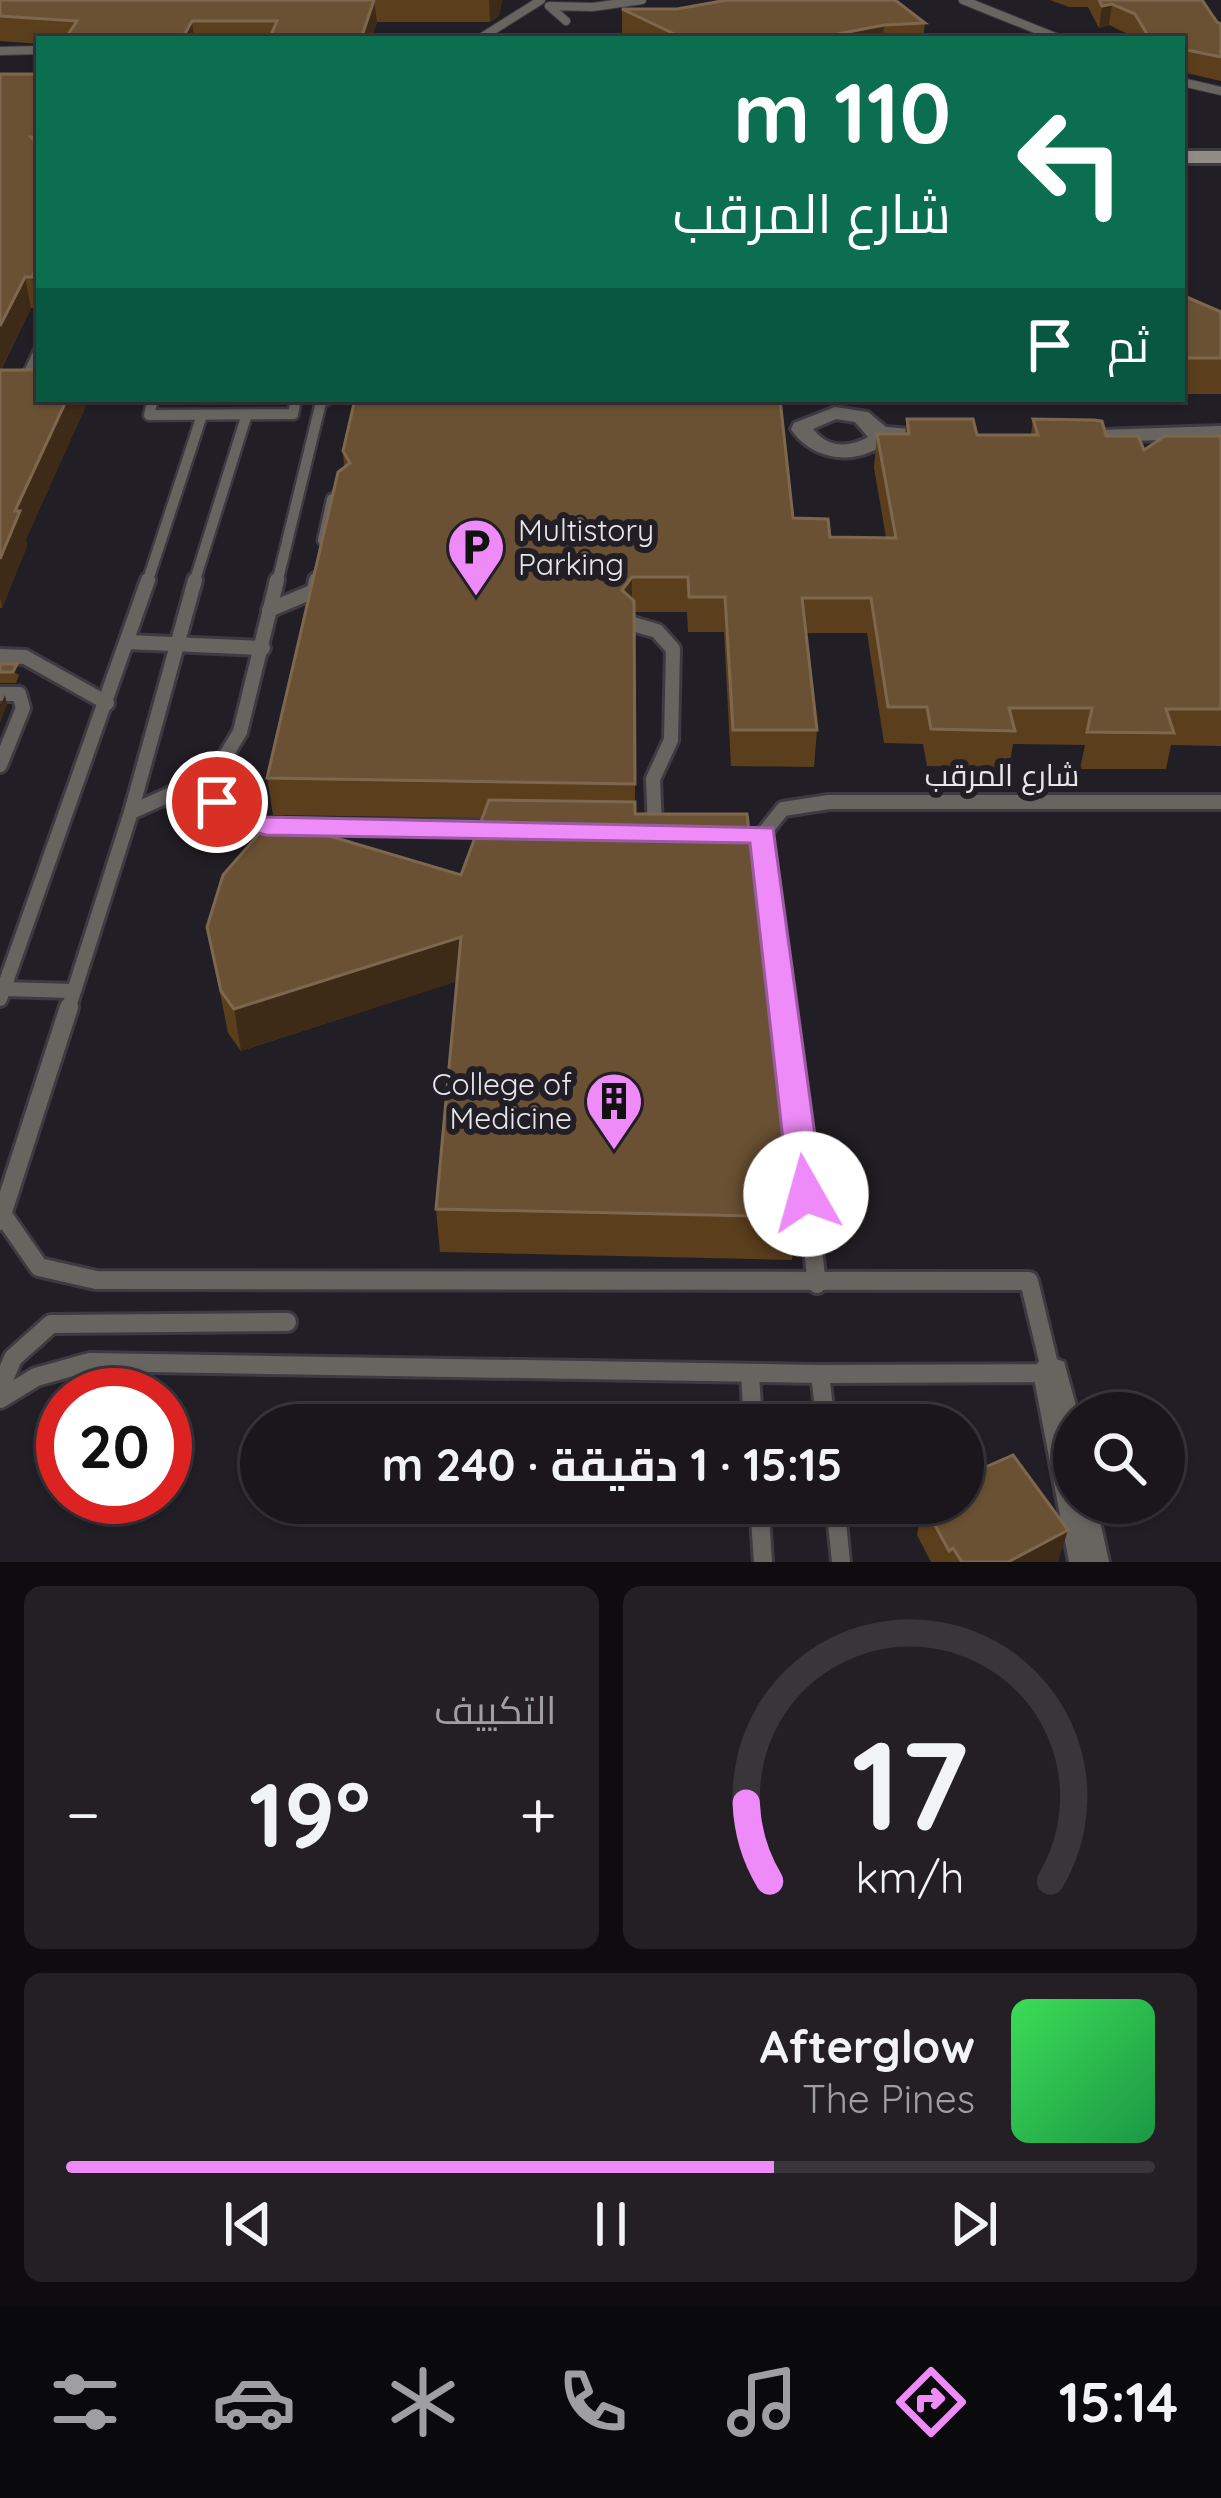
<!DOCTYPE html>
<html lang="ar">
<meta charset="utf-8">
<style>
body{margin:0;font-family:Quicksand,Cairo,sans-serif;background:#231f25;color:#f1f3f6;direction:rtl;height:100vh;display:flex;flex-direction:column;font-size:45px;white-space:nowrap}
*{box-sizing:border-box;margin:0}
p{font-size:39px;color:#9f9fa3}
.icon{flex:none;width:66px;height:66px;fill:none;stroke:currentColor;stroke-width:2;stroke-linecap:round;stroke-linejoin:round}
.map{position:relative;height:1562px;overflow:hidden;direction:ltr}
.side{display:flex;flex-direction:column;gap:24px;padding:24px;background:#0e0c0f;flex:1}
.side>*{flex:none}
.guide{position:absolute;left:36px;top:36px;width:1149px;height:366px;border-radius:0px;box-shadow:0 3px 9px #0004,0 0 0 3px #38353b;direction:rtl;background:#0b6e4f;color:#fff;overflow:hidden}
.fabs{position:absolute;left:1053px;top:1392px;display:grid;gap:24px}
.fabs a{display:grid;place-items:center;width:132px;height:132px;border-radius:50%;background:#1a161c;box-shadow:0 3px 9px #0004,0 0 0 3px #38353b;font-size:60px}
.speed{position:absolute;left:36px;top:1368px;display:flex;gap:24px;font-size:60px;font-weight:700;text-align:center}
.speed>*{display:grid;place-content:center;width:156px;height:156px;border-radius:50%;background:#1a161c;box-shadow:0 3px 9px #0004,0 0 0 3px #38353b;line-height:1}
.speed .limit{border:18px solid #d22;background:#fff;color:#111}
.pin{position:absolute;display:grid;place-items:center;width:102px;height:102px;color:#fff;margin:-51px;border:6px solid #fff;border-radius:50%;box-shadow:0 3px 12px #0007}
.me{position:absolute;width:132px;margin:-66px;rotate:353deg;stroke-linejoin:round;filter:drop-shadow(0 0 9px #0008)}
.turn{display:flex;align-items:center;gap:42px;height:252px;padding:0 36px;font-size:54px}
.turn .icon{width:156px;height:156px;stroke-width:2.5}
.turn b{display:block;font-size:84px;line-height:102px}
.then{display:flex;align-items:center;height:114px;padding:0 36px;background:#0003;gap:24px;font-size:45px}
.big{font-size:90px;font-weight:700;line-height:1.1}
.side .tile{flex:1;display:flex;flex-direction:column;justify-content:center;gap:18px;min-width:0;padding:0 42px;border-radius:18px;background:#231f25}
.side .dial{align-items:center;gap:0}
.dial svg{height:312px;overflow:visible;fill:none;stroke:#38353b;stroke-width:7;stroke-linecap:round;text-anchor:middle}
.dial text{fill:#f1f3f6;stroke:none}
.song{display:flex;align-items:center;gap:36px}
.cover{width:144px;height:144px;border-radius:18px;background:linear-gradient(135deg,hsl(130 70% 55%),hsl(140 70% 35%))}
.played{height:12px;border-radius:6px;background:linear-gradient(90deg,#ee8bf8 65%,#38353b 65%)}
.keys{display:flex;justify-content:space-around;direction:ltr}
.heat{display:flex;justify-content:space-between;align-items:center;font-size:66px;direction:ltr}
.side .tiles{flex:1;display:grid;gap:24px;grid-template-columns:1fr 1fr}
.tile:last-child{grid-column:span 2}
.trip{position:absolute;left:240px;top:1404px;width:744px;height:120px;border-radius:60px;background:#1a161c;box-shadow:0 3px 9px #0004,0 0 0 3px #38353b;font-weight:700;line-height:120px;text-align:center;direction:rtl}
.tabs{display:flex;height:192px;justify-content:space-around;align-items:center;background:#0a090b;color:#9f9fa3}
.tabs .icon{width:84px;height:84px}
.tabs .on{color:#ee8bf8}
.tabs b{font-size:54px;color:#f1f3f6}
.map>svg:first-child{display:block}
.lines{fill:none;stroke-linecap:round;stroke-linejoin:round}
.lane-far3-casing{stroke:#3e3a41;stroke-width:10}
.lane-far2-casing{stroke:#3e3a41;stroke-width:15}
.lane-far1-casing{stroke:#3e3a41;stroke-width:20}
.lane-casing{stroke:#3e3a41;stroke-width:24}
.street-casing{stroke:#3e3a41;stroke-width:6}
.secondary-casing{stroke:#3e3a41;stroke-width:6}
.lane-far3{stroke:#686561;stroke-width:8}
.lane-far2{stroke:#686561;stroke-width:10}
.lane-far1{stroke:#686561;stroke-width:14}
.lane{stroke:#686561;stroke-width:18}
.street{fill:#686561;fill-rule:evenodd}
.secondary{fill:#928c87;fill-rule:evenodd}
.wall{fill:#5b3f1c}
.shaded-wall{fill:#3e2b17}
.building{fill:#6a5133;stroke:#7d684f;stroke-width:3}
.route{fill:#ee8bf8;stroke:#9b5aa1;stroke-width:3}
.labels{text-anchor:middle;dominant-baseline:central;stroke-width:12;stroke-linejoin:round;paint-order:stroke}
.poi-label{font-size:30px;fill:#e7e5ea;stroke:#221e25;text-anchor:start}
.street-label{font-size:30px;fill:#e7e5ea;stroke:#221e25}
</style>
<div class="map">
<svg width="1221" height="1562" viewBox="0 0 1221 1562">
<rect width="100%" height="100%" fill="#221e25"/>
<g class="lines">
<defs>
<g id="lane-far3">
<polyline points="963,0 1060,39"/>
<polyline points="566,21 549,6 593,7 642,0"/>
<polyline points="479,39 541,0"/>
<polyline points="0,51 39,50"/>
<polyline points="1182,82 1221,91"/>
</g>
<g id="lane-far2">
<polyline points="23,385 39,351"/>
<polyline points="153,399 149,415 293,414 296,399"/>
<polyline points="323,540 332,499 344,494"/>
<polyline points="147,583 202,415"/>
<polyline points="194,583 246,417"/>
<polyline points="277,583 321,402 328,399"/>
</g>
<g id="lane-far1">
<polyline points="269,610 314,591 316,580"/>
<polyline points="633,624 657,631 673,649 671,740 653,779 655,829"/>
<polyline points="127,642 263,648"/>
<polyline points="0,656 25,657 107,703"/>
<polyline points="0,694 19,694 23,708 0,765"/>
<polyline points="214,775 217,802 234,817 266,826 496,828"/>
<polyline points="131,812 214,775 240,732 277,580"/>
<polyline points="4,989 73,991"/>
<polyline points="0,999 148,580"/>
<polyline points="68,1010 131,812 195,580"/>
<polyline points="784,1010 763,834 783,809 829,802 1221,802"/>
</g>
<g id="lane">
<polyline points="784,1007 817,1284"/>
<polyline points="0,1221 69,1007"/>
<polyline points="750,1373 753,1425"/>
<polyline points="820,1374 826,1425"/>
<polyline points="0,1389 13,1358 51,1324 287,1322"/>
<polyline points="0,1399 36,1377 90,1362 820,1374 1051,1373 1029,1281 96,1280 39,1267 2,1214"/>
<polyline points="759,1503 763,1562"/>
<polyline points="835,1503 841,1562"/>
</g>
<g id="street">
<path d="M 835,407 L 868,412 L 886,427 L 936,431 L 947,437 L 936,443 L 889,440 C 860,467 812,462 791,429 L 794,423 ZM 836,419 L 855,422 L 868,437 C 848,448 828,448 813,429 Z"/>
<polygon points="1221,426 1221,438 1070,443 1059,437 1070,431"/>
<polygon points="1051,1357 1064,1362 1078,1413 1074,1413 1074,1503 1096,1503 1109,1562 1069,1562 1033,1373 1038,1362"/>
</g>
<rect id="secondary" x="1182" y="151" width="39" height="12"/>
</defs>
<use href="#lane-far3" class="lane-far3-casing"/>
<use href="#lane-far2" class="lane-far2-casing"/>
<use href="#lane-far1" class="lane-far1-casing"/>
<use href="#lane" class="lane-casing"/>
<use href="#street" class="street-casing"/>
<use href="#secondary" class="secondary-casing"/>
<use href="#lane-far3" class="lane-far3"/>
<use href="#lane-far2" class="lane-far2"/>
<use href="#lane-far1" class="lane-far1"/>
<use href="#lane" class="lane"/>
<use href="#street" class="street"/>
<use href="#secondary" class="secondary"/>
</g>
<g class="wall">
<polygon points="0,0 502,0 499,16 490,22 377,22 371,39 39,39 39,44 0,41"/>
<polygon points="1050,0 1202,0 1217,22 1221,24 1221,81 1182,72 1182,39 1134,39 1132,36 1109,25 1099,28 1088,7 1069,7"/>
<polygon points="622,9 925,23 923,39 626,39 622,37"/>
<polygon points="0,74 39,74 39,305 38,308 31,308 1,370 39,399 86,399 87,403 26,539 27,546 2,608 0,608"/>
<polygon points="1182,295 1221,312 1221,394 1182,394"/>
<polygon points="907,419 977,435 1031,435 1033,419 1106,436 1144,450 1221,436 1221,746 1171,745 1166,769 1080,769 1085,745 1013,744 1009,768 927,766 923,744 884,743 867,633 806,633 817,730 814,767 731,766 724,632 688,632 687,612 635,612 635,814 796,1217 792,1260 440,1252 436,1209 457,981 241,1051 228,1033 207,927 461,875 482,818 273,815 267,778 344,467 343,451 793,518 830,537 886,537 874,468 877,434 905,434"/>
<polygon points="0,664 19,675 16,683 0,683"/>
<polygon points="923,1503 1059,1562 931,1562 917,1535"/>
</g>
<g class="shaded-wall">
<polygon points="374,0 377,22 371,39 361,39"/>
<polygon points="489,0 502,0 499,16 490,22"/>
<polygon points="1112,4 1109,25 1099,28 1102,6"/>
<polygon points="192,21 194,39 182,39"/>
<polygon points="884,25 883,39 812,39"/>
<polygon points="39,264 39,305 38,308 32,277"/>
<polygon points="25,277 31,308 0,371 0,326"/>
<polygon points="67,399 86,399 87,403 26,539 27,546 2,608 0,598 0,559 15,511"/>
<polygon points="632,577 632,612 622,590"/>
<polygon points="5,695 7,705 0,723 0,706"/>
<polygon points="461,937 464,979 241,1051 234,1009"/>
<polygon points="1068,1530 1058,1562 1008,1562"/>
</g>
<g class="building">
<polygon points="0,0 374,0 361,39 269,39 277,21 192,21 182,39 65,39 77,21 0,16"/>
<polygon points="727,0 895,0 925,23 884,25 812,39 685,39 622,9 677,9"/>
<polygon points="1099,0 1202,0 1217,22 1221,24 1221,57 1182,49 1182,39 1150,39 1135,14 1112,4 1102,6"/>
<polygon points="0,74 39,74 39,137 31,137 39,145 39,264 32,277 25,277 0,326"/>
<polygon points="1182,295 1221,312 1221,358 1182,358"/>
<polygon points="0,370 39,370 39,399 67,399 15,511 20,511 0,559"/>
<polygon points="355,399 780,399 793,518 828,519 830,537 896,538 877,434 909,434 907,419 973,419 977,435 1038,435 1033,419 1094,420 1102,421 1106,436 1138,436 1144,450 1165,436 1221,436 1221,709 1166,709 1174,733 1087,732 1092,708 1009,708 1015,731 931,729 927,707 888,707 871,598 802,598 817,730 733,730 725,597 689,597 688,577 632,577 622,590 634,601 635,784 267,778 338,472 350,463 343,451"/>
<polygon points="0,664 17,664 13,672 0,672"/>
<polygon points="489,800 635,802 635,814 747,814 796,1217 436,1209 461,937 234,1009 221,991 207,927 223,875 272,819 461,875"/>
<polygon points="1013,1455 1068,1530 1008,1562 962,1562 953,1548 949,1551 923,1503 963,1503 963,1477"/>
</g>
<polygon class="route" points="217,793 244,811 266,817 773,828 823,1194 818,1203 806,1207 794,1203 789,1194 750,843 266,835 224,824 203,802"/>
<defs>
<symbol id="parking-pin" viewBox="-11 -11 22 30"><path d="M0 17L-7.5 6A9.5 9.5 0 1 1 7.5 6Z" fill="#ee8bf8" stroke="#221e25"/><path d="M-3.5-5.5H1a3.5 3.5 0 0 1 0 7H-1V5.5H-3.5ZM-1-3.4V-.6H.8a1.4 1.4 0 0 0 0-2.8Z" fill="#111"/></symbol>
<symbol id="building-pin" viewBox="-11 -11 22 30"><path d="M0 17L-7.5 6A9.5 9.5 0 1 1 7.5 6Z" fill="#ee8bf8" stroke="#221e25"/><path d="M-4-6H4V6H1V3H-1V6H-4ZM-2.5-4.3h1.7v1.8h-1.7ZM.8-4.3h1.7v1.8H.8ZM-2.5-1h1.7V.8h-1.7ZM.8-1h1.7V.8H.8Z" fill="#111"/></symbol>
</defs>
<g fill-rule="evenodd">
<use href="#parking-pin" x="443" y="514" width="66" height="90"/>
<use href="#building-pin" x="581" y="1068" width="66" height="90"/>
</g>
<g class="labels">
<g class="poi-label">
<text x="518" y="530">Multistory<tspan x="518" dy="34">Parking</tspan></text>
<text x="572" y="1084" text-anchor="end">College of<tspan x="572" dy="34">Medicine</tspan></text>
</g>
<g class="street-label">
<text x="1002" y="775">شارع المرقب</text>
</g>
</g>
</svg>
<div class="fabs">
<a><svg class="icon" aria-label="search" viewBox="0 0 24 24"><circle cx="10" cy="10" r="6"/><path d="M15 15l6 6"/></svg></a>
</div>
<div class="speed"><div class="limit">20</div></div>
<div class="pin" style="left:217px;top:802px;background:#d93025"><svg class="icon" aria-label="arrive" viewBox="0 0 24 24"><path d="M6 21V4h12l-3 4 3 4H6"/></svg></div>
<svg class="me" style="left:806px;top:1194px" viewBox="-20 -20 40 40"><circle r="19" fill="#fff"/><path d="M0-13L10 11 0 6-10 11z" fill="#ee8bf8"/></svg>
<div class="trip">15:15 · 1 دقيقة · 240 m</div>
<div class="guide">
<div class="turn"><svg class="icon" aria-label="left" viewBox="0 0 24 24"><path d="M17 20v-9H6M10 6l-5 5 5 5"/></svg><div><b>110 m</b>شارع المرقب</div></div>
<div class="then">ثم<svg class="icon" aria-label="arrive" viewBox="0 0 24 24"><path d="M6 21V4h12l-3 4 3 4H6"/></svg></div>
</div>
</div>
<section class="side">
<div class="tiles">
<div class="tile dial"><svg viewBox="0 0 100 80">
<path d="M14 69A42 42 0 1 1 86 69"/>
<path d="M14 69A42 42 0 0 1 8 49" stroke="#ee8bf8"/>
<text x="50" y="56" font-size="32" font-weight="700">17</text>
<text x="50" y="72" font-size="11">km/h</text>
</svg></div>
<div class="tile"><p>التكييف</p>
<div class="heat"><a>−</a><b class="big">19°</b><a>+</a></div>
</div>
<div class="tile">
<div class="song"><i class="cover"></i><div><b>Afterglow</b><p>The Pines</p></div></div>
<div class="played"></div>
<div class="keys"><svg class="icon" aria-label="previous" viewBox="0 0 24 24"><path d="M18 5L8 12l10 7zM5 5v14"/></svg><svg class="icon" aria-label="pause" viewBox="0 0 24 24"><path d="M8 5v14M16 5v14"/></svg><svg class="icon" aria-label="next" viewBox="0 0 24 24"><path d="M6 5l10 7-10 7zM19 5v14"/></svg></div>
</div>
</div>
</section>
<nav class="tabs">
<b>15:14</b>
<svg class="icon on" aria-label="directions" viewBox="0 0 24 24"><path d="M12 3l9 9-9 9-9-9zM9 14v-3h6M13 9l2 2-2 2"/></svg>
<svg class="icon" aria-label="music" viewBox="0 0 24 24"><path d="M9 18V5l10-2v13"/><circle cx="6" cy="18" r="3"/><circle cx="16" cy="16" r="3"/></svg>
<svg class="icon" aria-label="phone" viewBox="0 0 24 24"><path d="M5 4h4l2 5-3 2q2 4 5 5l2-3 5 2v4C11 20 4 13 5 4z"/></svg>
<svg class="icon" aria-label="climate" viewBox="0 0 24 24"><path d="M12 3v18M4 7l16 10M4 17L20 7"/></svg>
<svg class="icon" aria-label="car" viewBox="0 0 24 24"><path d="M5 17H2v-5l4-1 3-4h7l3 4 3 1v5h-3M9 17h6M6 11h13"/><circle cx="7" cy="17" r="2"/><circle cx="17" cy="17" r="2"/></svg>
<svg class="icon" aria-label="filters" viewBox="0 0 24 24"><path d="M4 7h16M4 17h16"/><circle cx="9" cy="7" r="2"/><circle cx="15" cy="17" r="2"/></svg>
</nav>
